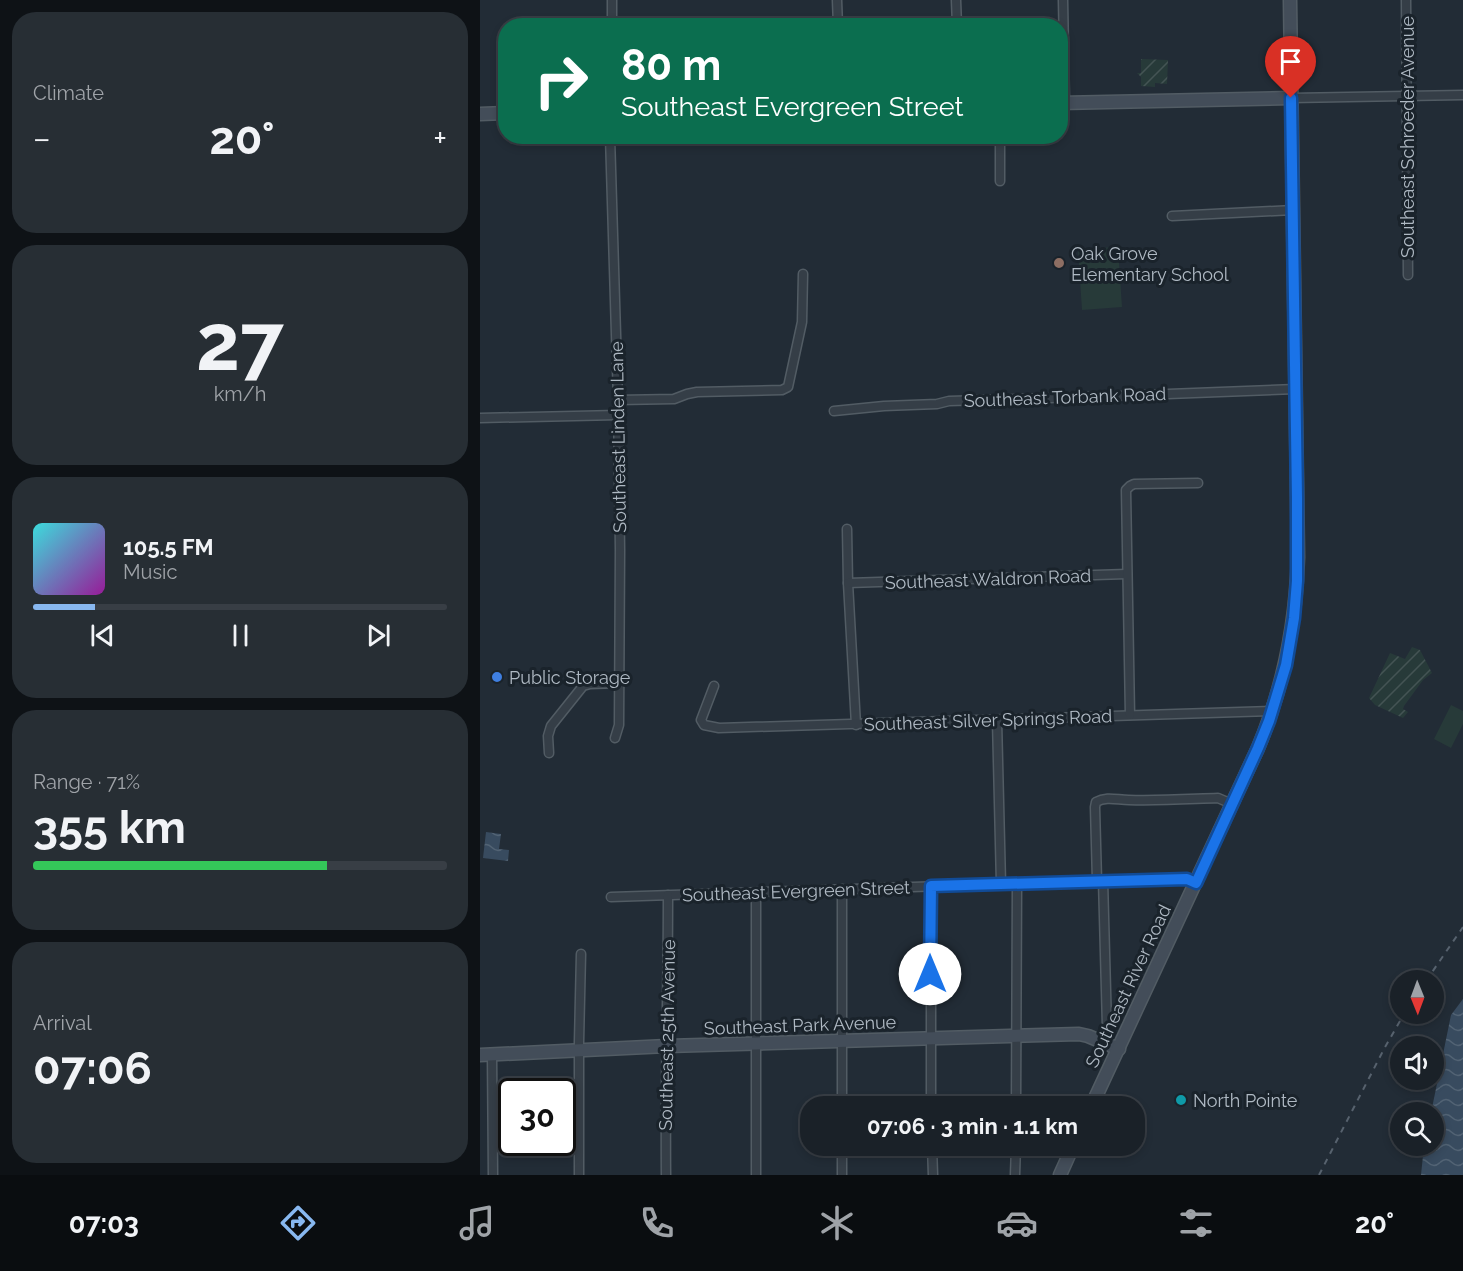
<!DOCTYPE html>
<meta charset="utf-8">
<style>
body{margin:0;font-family:Raleway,sans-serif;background:#272e34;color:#f1f3f6;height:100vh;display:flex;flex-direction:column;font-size:22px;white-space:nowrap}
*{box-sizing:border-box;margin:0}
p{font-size:20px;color:#9fa3a8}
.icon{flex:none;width:33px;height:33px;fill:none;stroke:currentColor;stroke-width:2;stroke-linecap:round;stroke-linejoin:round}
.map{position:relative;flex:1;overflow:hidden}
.side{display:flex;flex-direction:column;gap:12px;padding:12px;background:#0e1216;width:480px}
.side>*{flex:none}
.banner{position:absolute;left:18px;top:18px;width:570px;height:126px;border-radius:24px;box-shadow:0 3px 9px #0003,0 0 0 2px #383e45;background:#0b6e4f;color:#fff;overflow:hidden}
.needle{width:39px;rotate:179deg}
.fabs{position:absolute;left:910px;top:970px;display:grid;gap:12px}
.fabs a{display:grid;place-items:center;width:54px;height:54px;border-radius:50%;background:#1a2128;box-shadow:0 3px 9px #0003,0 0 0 2px #383e45;font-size:30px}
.speed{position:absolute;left:18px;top:1078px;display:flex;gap:12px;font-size:30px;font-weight:700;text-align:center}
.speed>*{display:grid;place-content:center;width:78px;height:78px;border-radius:50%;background:#1a2128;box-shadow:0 3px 9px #0003,0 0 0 2px #383e45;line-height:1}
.speed .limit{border:3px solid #111;border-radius:9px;background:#fff;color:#111}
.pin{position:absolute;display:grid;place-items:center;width:51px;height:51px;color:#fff;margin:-62px -26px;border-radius:50% 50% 50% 0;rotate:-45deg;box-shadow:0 0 6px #0007}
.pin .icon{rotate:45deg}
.me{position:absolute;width:66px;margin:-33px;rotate:0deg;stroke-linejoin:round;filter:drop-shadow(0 0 4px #0008)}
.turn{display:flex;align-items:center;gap:21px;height:126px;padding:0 24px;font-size:27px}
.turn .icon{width:78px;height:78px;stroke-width:2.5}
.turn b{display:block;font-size:42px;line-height:51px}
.big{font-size:45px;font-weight:700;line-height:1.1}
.side .tile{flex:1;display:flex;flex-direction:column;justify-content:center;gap:9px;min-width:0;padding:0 21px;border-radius:24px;background:#272e34}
.side .dial{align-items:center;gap:0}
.dial b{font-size:78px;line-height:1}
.song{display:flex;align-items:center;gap:18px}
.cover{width:72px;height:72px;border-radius:9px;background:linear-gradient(135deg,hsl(180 70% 55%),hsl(300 70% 35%))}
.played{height:6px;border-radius:3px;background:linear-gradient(90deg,#88b8f0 15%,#383e45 15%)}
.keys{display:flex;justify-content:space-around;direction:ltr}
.heat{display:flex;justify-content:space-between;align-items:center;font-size:33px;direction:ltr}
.charge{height:9px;border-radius:4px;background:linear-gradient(90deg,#34c759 71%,#383e45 0)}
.trip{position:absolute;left:320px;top:1096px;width:345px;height:60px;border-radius:24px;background:#1a2128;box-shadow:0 3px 9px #0003,0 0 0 2px #383e45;font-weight:700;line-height:60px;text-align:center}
.menu{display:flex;height:96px;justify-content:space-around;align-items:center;background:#0a0d10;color:#9fa3a8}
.menu .icon{width:42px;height:42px}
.menu .active{color:#88b8f0}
.menu b{font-size:27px;color:#f1f3f6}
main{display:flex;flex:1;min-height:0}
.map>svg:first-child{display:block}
.park{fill:#273a39}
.garden{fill:url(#garden-furrows)}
.water{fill:url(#water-waves)}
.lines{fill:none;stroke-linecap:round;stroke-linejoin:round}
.street-casing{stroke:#525c64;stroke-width:11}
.secondary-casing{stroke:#525c64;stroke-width:15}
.street{stroke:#353e47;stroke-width:8}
.secondary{stroke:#434d59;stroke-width:12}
.rail{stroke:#57626e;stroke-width:2;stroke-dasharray:6 6;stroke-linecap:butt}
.route-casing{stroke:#114b97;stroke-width:15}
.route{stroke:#1a73e8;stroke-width:10}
.education-dot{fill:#8d6e63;stroke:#1a232b;stroke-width:2}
.shop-dot{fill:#3f7fe0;stroke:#1a232b;stroke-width:2}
.culture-dot{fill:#0f9aa8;stroke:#1a232b;stroke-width:2}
.labels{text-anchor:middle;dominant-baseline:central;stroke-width:6;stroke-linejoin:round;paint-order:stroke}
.street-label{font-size:18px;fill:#afb9c3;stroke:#1a232b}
.poi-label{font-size:18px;fill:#afb9c3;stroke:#1a232b;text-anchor:start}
</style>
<main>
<section class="side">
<div class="tile"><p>Climate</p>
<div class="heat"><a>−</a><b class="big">20°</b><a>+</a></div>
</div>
<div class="tile dial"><b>27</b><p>km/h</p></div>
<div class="tile">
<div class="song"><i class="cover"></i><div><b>105.5 FM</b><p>Music</p></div></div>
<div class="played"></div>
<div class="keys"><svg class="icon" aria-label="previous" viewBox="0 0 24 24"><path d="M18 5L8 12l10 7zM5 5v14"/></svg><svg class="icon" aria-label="pause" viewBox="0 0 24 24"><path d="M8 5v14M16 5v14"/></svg><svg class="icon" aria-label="next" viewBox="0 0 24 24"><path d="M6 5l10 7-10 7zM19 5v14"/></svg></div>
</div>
<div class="tile"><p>Range · 71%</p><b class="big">355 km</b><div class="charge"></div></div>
<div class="tile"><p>Arrival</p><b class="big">07:06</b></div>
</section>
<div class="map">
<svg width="983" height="1175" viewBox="0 0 983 1175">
<defs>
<pattern id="garden-furrows" width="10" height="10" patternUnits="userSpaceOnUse" patternTransform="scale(1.5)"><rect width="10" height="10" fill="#273a39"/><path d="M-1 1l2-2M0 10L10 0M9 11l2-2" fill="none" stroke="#445454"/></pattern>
<pattern id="water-waves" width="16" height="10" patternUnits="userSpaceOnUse" patternTransform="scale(1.5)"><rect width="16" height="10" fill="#384b5f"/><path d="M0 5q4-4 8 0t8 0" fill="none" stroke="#526374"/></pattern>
</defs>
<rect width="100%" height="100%" fill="#222c36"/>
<g class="park">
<polygon points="638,247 642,307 602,310 598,249"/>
<polygon points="971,705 983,711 983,724 971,748 954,739"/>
</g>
<g class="garden">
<polygon points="661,59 688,60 687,84 675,83 675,87 661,86 661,77 657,73 661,73"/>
<polygon points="932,647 940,650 952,673 943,680 924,706 923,709 928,712 923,718 895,705 889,698 910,653 925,659"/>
</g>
<g class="water">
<polygon points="6,832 21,834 19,849 29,850 28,861 3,858"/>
<polygon points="983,999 983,1175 941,1175 944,1146 954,1146 954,1113 951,1113 971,1015"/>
</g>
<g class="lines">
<defs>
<g id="street">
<polyline points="132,0 132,26"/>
<polyline points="357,0 358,26"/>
<polyline points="476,0 477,26"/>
<polyline points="583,0 585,103"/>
<polyline points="926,0 928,275"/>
<polyline points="811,98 983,95"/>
<polyline points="130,136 138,400 140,550 139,725 135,738"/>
<polyline points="520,136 520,181"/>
<polyline points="692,216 813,210"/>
<polyline points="138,400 194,399 207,394 217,392 302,390 308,387 322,322 323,274"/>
<polyline points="354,411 404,406 457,404 469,401 636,396 816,389"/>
<polyline points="0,418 138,415"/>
<polyline points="367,529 368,583 376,725"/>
<polyline points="368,583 647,574"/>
<polyline points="234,686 221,720 224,725 239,728 793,711"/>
<polyline points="650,715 646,490 650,486 654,484 718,483"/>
<polyline points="517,720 521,884"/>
<polyline points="69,753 68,736 71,726 103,686 110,684 139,683"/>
<path d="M 617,881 L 615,807 L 616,802 C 627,796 637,800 649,800 C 679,801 709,799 738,798 L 752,804"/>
<polyline points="451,886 451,1107"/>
<polyline points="362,889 362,1107"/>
<polyline points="131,897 617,881 707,879 716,883"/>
<polyline points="621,1041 627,1027 623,880"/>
<polyline points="12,1055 13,1175"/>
<polyline points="536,1107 537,883"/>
<polyline points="452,1146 453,1175"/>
<polyline points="99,1175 99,1042 101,954"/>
<path d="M 186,1175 C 185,1082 188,988 188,895"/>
<polyline points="276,1175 276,892"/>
<polyline points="362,1175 362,1146"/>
<polyline points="535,1175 536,1146"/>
</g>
<g id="secondary">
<polyline points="580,103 811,98"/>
<polyline points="0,114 26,113"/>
<polyline points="0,1055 187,1046 599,1034 608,1036 639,1049"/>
<path d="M 611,1107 L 778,748 C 804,686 816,624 818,557 L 810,0"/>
<polyline points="580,1175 593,1146"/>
</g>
</defs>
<use href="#street" class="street-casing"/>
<use href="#secondary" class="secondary-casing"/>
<use href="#street" class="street"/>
<use href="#secondary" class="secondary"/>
<g class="rail">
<polyline points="946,981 983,927"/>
<polyline points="839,1175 904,1049 924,1014"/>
</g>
</g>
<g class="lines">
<defs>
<polyline id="route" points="450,974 451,886 707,879 716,883 778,748 789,721 806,665 814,618 817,581 817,498 811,98"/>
</defs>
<use href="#route" class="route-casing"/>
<use href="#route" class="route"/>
</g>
<circle class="education-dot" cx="579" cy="263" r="6"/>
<circle class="shop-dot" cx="17" cy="677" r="6"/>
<circle class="culture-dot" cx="701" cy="1100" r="6"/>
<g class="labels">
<g class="street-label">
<text transform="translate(927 137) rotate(-90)">Southeast Schroeder Avenue</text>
<text transform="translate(585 397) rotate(-2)">Southeast Torbank Road</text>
<text transform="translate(138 437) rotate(-91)">Southeast Linden Lane</text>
<text transform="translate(508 579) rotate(-2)">Southeast Waldron Road</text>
<text transform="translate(508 720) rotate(-2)">Southeast Silver Springs Road</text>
<text transform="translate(316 891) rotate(-2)">Southeast Evergreen Street</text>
<text transform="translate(648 986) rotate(-65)">Southeast River Road</text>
<text transform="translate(320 1025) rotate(-2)">Southeast Park Avenue</text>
<text transform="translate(187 1035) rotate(-89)">Southeast 25th Avenue</text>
</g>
<g class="poi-label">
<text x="591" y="253">Oak Grove<tspan x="591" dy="21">Elementary School</tspan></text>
<text x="29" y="677">Public Storage</text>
<text x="713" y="1100">North Pointe</text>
</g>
</g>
</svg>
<div class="fabs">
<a><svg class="needle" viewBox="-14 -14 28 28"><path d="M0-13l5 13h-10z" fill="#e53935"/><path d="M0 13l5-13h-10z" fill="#9fa3a8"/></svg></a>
<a><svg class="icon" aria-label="sound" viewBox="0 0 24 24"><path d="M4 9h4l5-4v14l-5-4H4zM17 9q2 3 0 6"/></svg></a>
<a><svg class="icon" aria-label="search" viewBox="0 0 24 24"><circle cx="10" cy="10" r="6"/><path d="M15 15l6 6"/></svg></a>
</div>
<div class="speed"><div class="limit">30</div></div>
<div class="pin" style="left:811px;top:98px;background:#d93025"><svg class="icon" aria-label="arrive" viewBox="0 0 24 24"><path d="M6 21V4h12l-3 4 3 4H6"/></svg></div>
<svg class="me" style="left:450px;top:974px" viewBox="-20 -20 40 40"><circle r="19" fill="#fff"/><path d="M0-13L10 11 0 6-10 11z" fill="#1a73e8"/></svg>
<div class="trip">07:06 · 3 min · 1.1 km</div>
<div class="banner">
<div class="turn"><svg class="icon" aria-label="right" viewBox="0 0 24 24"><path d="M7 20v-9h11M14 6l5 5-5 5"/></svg><div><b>80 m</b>Southeast Evergreen Street</div></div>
</div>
</div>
</main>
<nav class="menu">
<b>07:03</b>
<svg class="icon active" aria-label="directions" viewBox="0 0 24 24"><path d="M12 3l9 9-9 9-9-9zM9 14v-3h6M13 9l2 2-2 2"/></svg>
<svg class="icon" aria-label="music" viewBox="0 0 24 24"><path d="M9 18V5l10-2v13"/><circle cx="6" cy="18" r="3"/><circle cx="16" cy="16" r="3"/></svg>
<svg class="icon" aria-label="phone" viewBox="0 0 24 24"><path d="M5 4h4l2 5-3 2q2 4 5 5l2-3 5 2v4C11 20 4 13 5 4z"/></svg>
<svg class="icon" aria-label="climate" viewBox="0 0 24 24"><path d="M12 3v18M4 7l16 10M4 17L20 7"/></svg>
<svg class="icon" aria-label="car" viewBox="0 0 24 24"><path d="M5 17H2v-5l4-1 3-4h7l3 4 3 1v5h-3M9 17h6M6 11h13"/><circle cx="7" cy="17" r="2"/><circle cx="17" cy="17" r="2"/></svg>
<svg class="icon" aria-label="filters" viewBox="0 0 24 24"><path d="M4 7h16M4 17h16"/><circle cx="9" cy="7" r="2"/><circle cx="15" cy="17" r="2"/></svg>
<b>20°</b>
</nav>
